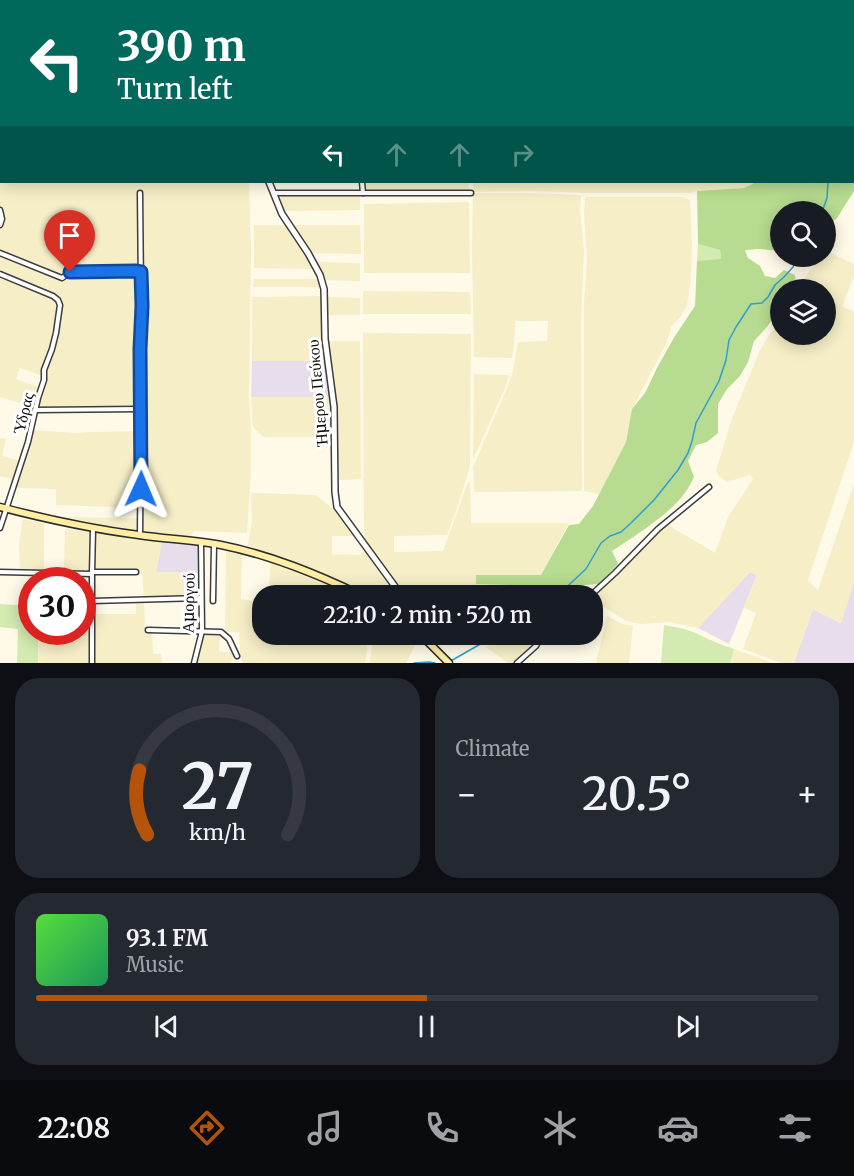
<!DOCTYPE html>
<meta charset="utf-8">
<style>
body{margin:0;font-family:Merriweather,serif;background:#242831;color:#f1f3f6;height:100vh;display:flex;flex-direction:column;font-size:22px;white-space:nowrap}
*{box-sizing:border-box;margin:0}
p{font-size:20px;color:#9ea1a6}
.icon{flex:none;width:33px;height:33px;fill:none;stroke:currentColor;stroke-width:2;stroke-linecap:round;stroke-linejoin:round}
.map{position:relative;height:663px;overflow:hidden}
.side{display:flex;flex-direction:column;gap:15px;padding:15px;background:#0d0f14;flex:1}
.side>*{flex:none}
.guide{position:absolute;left:0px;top:0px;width:855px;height:183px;box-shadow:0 3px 15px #0003;background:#00695c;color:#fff;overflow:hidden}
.tools{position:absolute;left:770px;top:201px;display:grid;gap:12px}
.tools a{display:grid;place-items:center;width:66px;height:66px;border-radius:50%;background:#171b24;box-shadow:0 3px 15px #0003;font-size:30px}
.speed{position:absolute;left:18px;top:567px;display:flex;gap:12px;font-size:30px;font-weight:700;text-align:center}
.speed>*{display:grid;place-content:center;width:78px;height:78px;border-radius:50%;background:#171b24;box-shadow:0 3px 15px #0003;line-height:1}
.speed .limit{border:9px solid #d22;background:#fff;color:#111}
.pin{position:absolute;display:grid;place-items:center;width:51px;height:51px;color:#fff;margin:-62px -26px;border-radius:50% 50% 50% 0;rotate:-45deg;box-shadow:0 0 6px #0007}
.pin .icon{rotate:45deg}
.me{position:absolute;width:66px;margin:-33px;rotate:1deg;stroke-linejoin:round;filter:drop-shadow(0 0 4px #0008)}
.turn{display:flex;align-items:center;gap:21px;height:126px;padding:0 18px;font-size:27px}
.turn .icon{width:78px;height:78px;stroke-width:2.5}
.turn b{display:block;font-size:42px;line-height:51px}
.lanes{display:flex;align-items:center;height:57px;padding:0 18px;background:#0003;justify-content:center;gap:30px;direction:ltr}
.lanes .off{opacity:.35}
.big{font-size:45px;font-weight:600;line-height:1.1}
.side .card{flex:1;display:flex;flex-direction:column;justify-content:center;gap:9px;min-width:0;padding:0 21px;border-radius:24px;background:#242831}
.side .dial{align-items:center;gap:0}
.dial svg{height:156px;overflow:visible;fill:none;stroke:#363941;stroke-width:7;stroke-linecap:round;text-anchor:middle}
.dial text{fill:#f1f3f6;stroke:none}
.song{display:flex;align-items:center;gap:18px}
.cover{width:72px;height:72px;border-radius:9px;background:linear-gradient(135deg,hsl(110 70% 55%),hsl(150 70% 35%))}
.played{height:6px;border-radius:3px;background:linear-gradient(90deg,#b45309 50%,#363941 50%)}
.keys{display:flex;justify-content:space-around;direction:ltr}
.heat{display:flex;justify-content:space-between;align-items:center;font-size:33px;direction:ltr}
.side .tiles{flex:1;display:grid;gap:15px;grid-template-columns:1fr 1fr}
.card:last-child{grid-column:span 2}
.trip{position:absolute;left:252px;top:585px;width:351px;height:60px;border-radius:24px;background:#171b24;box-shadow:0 3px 15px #0003;font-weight:600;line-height:60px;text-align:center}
.menu{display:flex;height:96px;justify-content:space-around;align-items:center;background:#090b0e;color:#9ea1a6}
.menu .icon{width:42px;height:42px}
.menu .selected{color:#b45309}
.menu b{font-size:27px;color:#f1f3f6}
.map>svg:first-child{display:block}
.industrial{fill:#e8ddea}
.farmland{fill:#f5eec7}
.green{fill:#d3eab1}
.forest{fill:#b7db90}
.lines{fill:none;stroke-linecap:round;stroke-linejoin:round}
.stream{stroke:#2f9ed2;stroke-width:1.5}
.minor-casing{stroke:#3d3d3d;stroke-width:7}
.tertiary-casing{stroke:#3d3d3d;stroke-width:8}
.secondary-casing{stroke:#2c2c2c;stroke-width:9}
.minor{stroke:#fff;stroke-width:4}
.tertiary{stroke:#fff;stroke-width:5}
.secondary{stroke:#ffeea3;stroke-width:6}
.route-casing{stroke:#114b97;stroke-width:15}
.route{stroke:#1a73e8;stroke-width:10}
.labels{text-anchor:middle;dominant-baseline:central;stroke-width:6;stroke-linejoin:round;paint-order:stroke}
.street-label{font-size:16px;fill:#0a0a0a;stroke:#fff}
</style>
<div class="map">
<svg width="854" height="663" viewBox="0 0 854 663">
<rect width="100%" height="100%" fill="#fff9e8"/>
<g class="industrial">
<polygon points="252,361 326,361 331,397 251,397"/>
<polygon points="162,541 199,546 199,573 156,572"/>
<polygon points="750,572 757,575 729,644 698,628"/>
<polygon points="854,581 854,663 794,663 813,609 841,623"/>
</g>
<g class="farmland">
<polygon points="0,0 19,0 26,1 2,2 2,182 249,182 251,249 249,397 251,430 251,468 247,533 193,531 191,540 138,535 45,517 137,518 138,508 56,505 56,489 16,488 33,430 77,433 90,432 142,431 142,408 36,408 46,377 20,368 16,379 38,387 34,407 0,397"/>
<polygon points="470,0 755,0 753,2 470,2"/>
<polygon points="363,182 469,182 469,191 468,192 363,192"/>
<polygon points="473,182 756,182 744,188 697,191 690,193 587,193 531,191 473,192"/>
<polygon points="529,193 577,195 581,196 580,210 584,251 581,321 582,491 474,492 473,467 507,388 513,371 518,342 547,341 548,321 515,321 514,343 512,358 474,357 472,250 473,193"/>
<polygon points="285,195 356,195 360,197 360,210 284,211 280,199 282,196"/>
<polygon points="588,197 682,197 687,199 690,200 692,245 691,277 687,306 681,316 671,327 667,342 632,409 626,442 599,494 584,491 584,303 587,259 584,212 585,201 585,198"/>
<polygon points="469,202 470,273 364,273 364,204"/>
<polygon points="254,225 285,225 314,269 254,268"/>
<polygon points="292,225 360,225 361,254 309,253"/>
<polygon points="826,251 854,264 854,276 842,307 854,311 854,442 808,580 818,590 854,484 854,581 841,623 813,609 794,663 781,663 743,649 756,613 744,608 757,576 750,572 698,628 670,622 641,624 626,621 593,600 592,596 621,570 658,532 668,525 715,553 728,517 753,479 750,475 727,482 719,476 716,471 732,418 760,350 767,338 780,322 780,334 825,334 825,290 798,289 805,277 813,266 821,257 825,256"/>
<polygon points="314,262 360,263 360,281 323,280"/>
<polygon points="254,279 320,279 322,287 253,287"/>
<polygon points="363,291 470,292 471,314 363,314"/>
<polygon points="324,296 326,361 252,361 252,297"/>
<polygon points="326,297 360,298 360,315 326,315"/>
<polygon points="363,333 471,334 470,466 458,505 447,535 394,536 394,552 443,551 468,482 470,483 471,523 569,523 541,575 476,576 476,584 542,586 545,595 544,595 423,596 400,592 364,541"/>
<polygon points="327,341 360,341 361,479 338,480 336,408"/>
<polygon points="474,374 509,375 505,388 473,460"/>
<polygon points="251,397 331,397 333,437 263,437 253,427"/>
<polygon points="0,438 6,439 2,456 21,461 15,480 0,476"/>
<polygon points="251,493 316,495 337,512 355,536 332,536 332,554 359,555 365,551 397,595 364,595 247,549 252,522"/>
<polygon points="23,519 44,524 44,571 20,571 19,544"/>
<polygon points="65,529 162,541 156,572 199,573 200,597 144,599 142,574 64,571"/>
<polygon points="226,551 242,555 241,599 262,603 262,634 369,635 365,663 243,663 240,654 239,632 225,632"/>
<polygon points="271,563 304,574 309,578 315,579 353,595 268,595"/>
<polygon points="136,602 144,602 145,632 152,632 153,654 161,654 162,663 93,663 93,614 136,614"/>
<polygon points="607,616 622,624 633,626 629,663 596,663"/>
<polygon points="83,630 89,630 90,663 38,663 38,632 82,632"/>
<polygon points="203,633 220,633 219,651 233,653 231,663 196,663"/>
<polygon points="373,635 414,635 418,639 406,663 370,663"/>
<polygon points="506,635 540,635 535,645 515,663 508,663 486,647"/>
<polygon points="734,649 773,663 730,663"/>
</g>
<g class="green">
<polygon points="698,244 720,250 721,260 697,261"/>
<polygon points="0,604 31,606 32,632 38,632 38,663 17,663 18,629 0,627"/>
<path d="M 664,625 C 674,627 684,628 693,632 C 707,638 720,645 734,649 L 730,663 L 661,663 Z"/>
</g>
<path class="forest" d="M 854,155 L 854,191 L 837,218 L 825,227 L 825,212 L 780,212 L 780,251 L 758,249 L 745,250 L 748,258 L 760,266 L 765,276 L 775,278 L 784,270 L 795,275 L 796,283 L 792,289 L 780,290 L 780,310 L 766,328 L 754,341 L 748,362 L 740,376 L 727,389 L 718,404 L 718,433 L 707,442 L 696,445 L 688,461 L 694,477 C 691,483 688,489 684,494 C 671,513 632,538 612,551 L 618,564 L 599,584 L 583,585 L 572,595 L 544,595 L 545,594 L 541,586 L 476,584 L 476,575 L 541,575 L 569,525 L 579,524 L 593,506 L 626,442 L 632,409 L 645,393 L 658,366 L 675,336 L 695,306 L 697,261 L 721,259 L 720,250 L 698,244 L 697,191 L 744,188 L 756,182 L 854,182 Z"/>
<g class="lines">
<g class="stream">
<polyline points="768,2 768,0"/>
<polyline points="822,212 827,198 828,182"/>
<polyline points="557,596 586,569 601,543 610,536 621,532 631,523 654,500 678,470 688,453 692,441 696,423 719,381 726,360 729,340 736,327 751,304 762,303 768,297 775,285 784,277 793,267 797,258 796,256"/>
<polyline points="449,662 484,642 495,634"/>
<polyline points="414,663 429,662 435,663"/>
</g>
<defs>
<g id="minor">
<polyline points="360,0 360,2"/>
<polyline points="362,182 363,193"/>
<polyline points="140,193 141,290 142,306 140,349 141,420 140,536"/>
<polyline points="275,193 471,193"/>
<polyline points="0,210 2,219 0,225"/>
<polyline points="0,253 62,278 72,271 135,271 141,272"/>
<polyline points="0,274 53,296 58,300 60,305 56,333 52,349 44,370 44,380 38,398 28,442 0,528"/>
<polyline points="35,410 141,409"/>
<polyline points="0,572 92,574"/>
<polyline points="92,572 136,572"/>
<polyline points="590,596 615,573 658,529 709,487"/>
<polyline points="92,601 201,598"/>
<polyline points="213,601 214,545"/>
<polyline points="148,630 221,632 229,639 237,656"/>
<polyline points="92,663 92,574 93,529"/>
<polyline points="194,663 202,631 201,542"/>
<polyline points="517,663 536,646 542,634"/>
</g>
<g id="tertiary">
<polyline points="162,0 162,2"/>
<polyline points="269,182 282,214 308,253 320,275 324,289 325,339 334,407 335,492 337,507 402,596"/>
</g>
<g id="secondary">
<path d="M 0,507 C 46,519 92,529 139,535 C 166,539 194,540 221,545 C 271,555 317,574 363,596"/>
<polyline points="420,634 449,663"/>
</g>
</defs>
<use href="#minor" class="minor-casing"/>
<use href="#tertiary" class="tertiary-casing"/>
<use href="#secondary" class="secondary-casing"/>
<use href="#minor" class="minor"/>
<use href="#tertiary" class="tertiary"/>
<use href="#secondary" class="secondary"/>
</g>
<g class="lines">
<defs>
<polyline id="route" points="70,272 135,271 141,272 142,306 140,349 141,489"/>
</defs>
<use href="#route" class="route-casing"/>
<use href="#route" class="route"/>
</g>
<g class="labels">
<g class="street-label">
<text transform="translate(317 393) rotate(-95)">Ήμερου Πεύκου</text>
<text transform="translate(23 413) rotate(-76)">Ύδρας</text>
<text transform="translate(188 603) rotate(-89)">Αμοργού</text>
</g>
</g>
</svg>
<div class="tools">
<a><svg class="icon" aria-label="search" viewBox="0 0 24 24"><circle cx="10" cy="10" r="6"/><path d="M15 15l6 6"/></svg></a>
<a><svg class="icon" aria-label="layers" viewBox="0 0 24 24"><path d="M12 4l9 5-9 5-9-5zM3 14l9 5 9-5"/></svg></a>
</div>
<div class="speed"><div class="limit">30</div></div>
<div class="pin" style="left:70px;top:272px;background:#d93025"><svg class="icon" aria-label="arrive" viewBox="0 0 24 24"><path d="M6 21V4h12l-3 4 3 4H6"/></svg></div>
<svg class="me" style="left:141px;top:489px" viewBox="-20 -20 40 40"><path d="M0-17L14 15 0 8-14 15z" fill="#1a73e8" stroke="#fff" stroke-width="4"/></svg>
<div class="trip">22:10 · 2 min · 520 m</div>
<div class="guide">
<div class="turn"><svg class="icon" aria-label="left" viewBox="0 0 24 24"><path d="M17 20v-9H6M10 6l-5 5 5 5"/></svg><div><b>390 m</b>Turn left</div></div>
<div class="lanes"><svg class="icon" aria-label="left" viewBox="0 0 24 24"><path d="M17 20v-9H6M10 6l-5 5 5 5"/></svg><svg class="icon off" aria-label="ahead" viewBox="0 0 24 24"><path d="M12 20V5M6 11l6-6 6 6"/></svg><svg class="icon off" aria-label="ahead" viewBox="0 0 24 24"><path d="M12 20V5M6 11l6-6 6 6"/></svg><svg class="icon off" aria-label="right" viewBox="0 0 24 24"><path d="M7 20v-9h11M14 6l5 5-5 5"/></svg></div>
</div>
</div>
<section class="side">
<div class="tiles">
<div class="card dial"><svg viewBox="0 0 100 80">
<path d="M14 69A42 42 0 1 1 86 69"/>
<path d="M14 69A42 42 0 0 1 10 36" stroke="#b45309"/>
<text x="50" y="56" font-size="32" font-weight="700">27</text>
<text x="50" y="72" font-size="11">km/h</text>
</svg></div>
<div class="card"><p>Climate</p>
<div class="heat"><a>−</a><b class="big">20.5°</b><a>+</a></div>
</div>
<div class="card">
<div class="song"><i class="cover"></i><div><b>93.1 FM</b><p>Music</p></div></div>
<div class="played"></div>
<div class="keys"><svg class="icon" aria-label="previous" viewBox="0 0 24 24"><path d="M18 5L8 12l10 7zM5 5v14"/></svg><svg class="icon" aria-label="pause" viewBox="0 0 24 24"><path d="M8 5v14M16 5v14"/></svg><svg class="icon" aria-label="next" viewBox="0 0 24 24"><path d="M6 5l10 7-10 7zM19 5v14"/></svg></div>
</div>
</div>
</section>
<nav class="menu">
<b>22:08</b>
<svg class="icon selected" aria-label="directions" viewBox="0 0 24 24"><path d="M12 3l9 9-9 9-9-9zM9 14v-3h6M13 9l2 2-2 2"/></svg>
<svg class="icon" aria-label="music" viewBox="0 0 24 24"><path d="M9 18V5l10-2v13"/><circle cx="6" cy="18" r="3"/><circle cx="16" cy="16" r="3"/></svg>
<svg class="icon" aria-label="phone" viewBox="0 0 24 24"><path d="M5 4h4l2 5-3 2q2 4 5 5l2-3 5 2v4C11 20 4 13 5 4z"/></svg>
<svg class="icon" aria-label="climate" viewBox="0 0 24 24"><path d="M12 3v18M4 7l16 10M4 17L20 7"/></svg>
<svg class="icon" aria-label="car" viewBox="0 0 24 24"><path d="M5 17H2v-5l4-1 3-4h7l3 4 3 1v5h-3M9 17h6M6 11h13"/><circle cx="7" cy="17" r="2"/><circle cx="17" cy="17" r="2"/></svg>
<svg class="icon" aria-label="filters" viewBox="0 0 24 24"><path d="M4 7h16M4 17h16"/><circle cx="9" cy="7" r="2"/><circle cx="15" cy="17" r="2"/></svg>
</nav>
